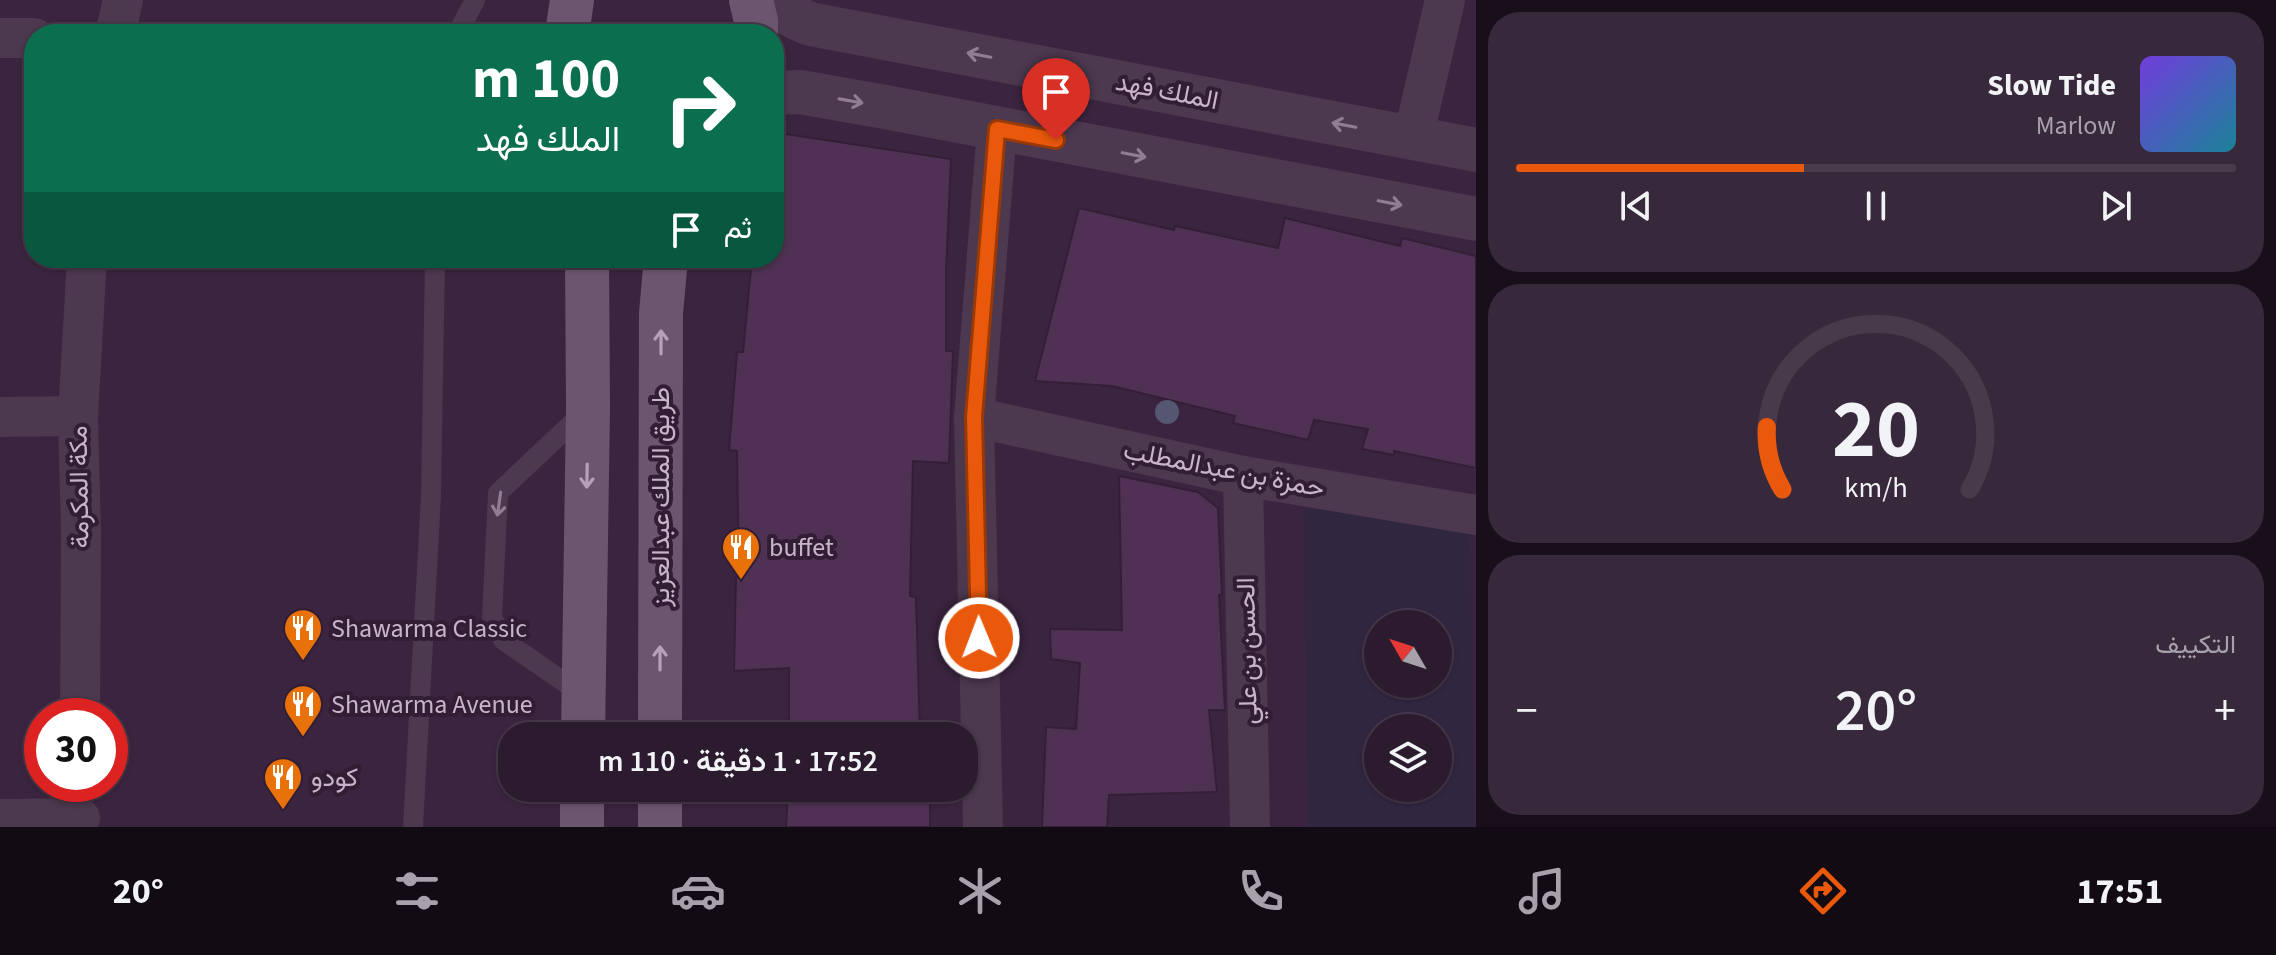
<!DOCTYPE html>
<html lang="ar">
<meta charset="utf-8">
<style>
body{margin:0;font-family:"Source Sans 3",Vazirmatn,sans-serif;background:#38283b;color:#f1f3f6;direction:rtl;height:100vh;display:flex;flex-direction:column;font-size:30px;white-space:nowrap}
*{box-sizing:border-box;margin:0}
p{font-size:26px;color:#a6a1aa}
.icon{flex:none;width:44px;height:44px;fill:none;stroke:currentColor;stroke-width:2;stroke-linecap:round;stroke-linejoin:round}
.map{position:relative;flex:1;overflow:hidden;direction:ltr}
.sheet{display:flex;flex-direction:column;gap:12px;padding:12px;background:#180f1a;width:800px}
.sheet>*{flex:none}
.hud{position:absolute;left:24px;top:24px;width:760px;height:244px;border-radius:32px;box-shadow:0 2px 6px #0004,0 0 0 2px #48394b;direction:rtl;background:#0b6e4f;color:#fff;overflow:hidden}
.needle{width:52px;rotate:309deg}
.buttons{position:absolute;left:1364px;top:610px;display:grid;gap:16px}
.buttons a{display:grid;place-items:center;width:88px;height:88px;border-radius:50%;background:#2c1b2f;box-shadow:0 2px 6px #0004,0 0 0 2px #48394b;font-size:40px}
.speed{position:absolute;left:24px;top:698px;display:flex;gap:16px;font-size:40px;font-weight:700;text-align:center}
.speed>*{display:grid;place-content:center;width:104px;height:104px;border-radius:50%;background:#2c1b2f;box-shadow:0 2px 6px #0004,0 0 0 2px #48394b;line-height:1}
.speed .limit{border:12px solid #d22;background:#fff;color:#111}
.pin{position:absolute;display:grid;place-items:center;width:68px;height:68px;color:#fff;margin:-82px -34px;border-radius:50% 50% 50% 0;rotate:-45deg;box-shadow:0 0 8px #0007}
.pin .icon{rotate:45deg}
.me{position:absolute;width:88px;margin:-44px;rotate:359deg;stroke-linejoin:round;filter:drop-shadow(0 0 6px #0008)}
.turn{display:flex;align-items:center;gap:28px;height:168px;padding:0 32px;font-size:36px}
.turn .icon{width:104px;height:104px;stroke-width:2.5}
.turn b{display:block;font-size:56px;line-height:68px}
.then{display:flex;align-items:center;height:76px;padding:0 32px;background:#0003;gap:16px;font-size:30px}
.big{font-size:60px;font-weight:600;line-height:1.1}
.sheet .card{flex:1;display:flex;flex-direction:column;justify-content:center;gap:12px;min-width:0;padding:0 28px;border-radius:32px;background:#38283b}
.sheet .dial{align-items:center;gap:0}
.dial svg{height:208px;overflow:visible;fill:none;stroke:#48394b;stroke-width:7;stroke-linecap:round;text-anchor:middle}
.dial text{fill:#f1f3f6;stroke:none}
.song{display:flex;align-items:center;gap:24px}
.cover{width:96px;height:96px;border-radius:12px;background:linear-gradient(135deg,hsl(260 70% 55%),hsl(190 70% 35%))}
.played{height:8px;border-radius:4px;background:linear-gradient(90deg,#ea580c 40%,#48394b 40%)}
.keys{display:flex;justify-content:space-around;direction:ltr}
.heat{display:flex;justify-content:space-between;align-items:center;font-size:44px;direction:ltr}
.trip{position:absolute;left:498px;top:722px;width:480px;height:80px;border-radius:32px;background:#2c1b2f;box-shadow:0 2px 6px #0004,0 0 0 2px #48394b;font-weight:600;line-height:80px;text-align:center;direction:rtl}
.tabs{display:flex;height:128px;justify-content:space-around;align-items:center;background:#120b13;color:#a6a1aa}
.tabs .icon{width:56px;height:56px}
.tabs .active{color:#ea580c}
.tabs b{font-size:36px;color:#f1f3f6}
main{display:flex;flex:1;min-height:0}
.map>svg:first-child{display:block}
.green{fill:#302640;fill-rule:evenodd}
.building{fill:#4f3253;stroke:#331f36;stroke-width:2}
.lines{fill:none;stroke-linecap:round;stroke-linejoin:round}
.service{stroke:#4c384f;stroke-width:20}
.minor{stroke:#4c384f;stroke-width:40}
.tertiary{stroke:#4c384f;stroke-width:44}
.primary{stroke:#6c566f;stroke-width:44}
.tree{fill:#555772}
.oneway{stroke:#907c93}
.oneway2{stroke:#b6a1b8}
.route-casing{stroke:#983908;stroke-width:20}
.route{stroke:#ea580c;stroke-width:14}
.labels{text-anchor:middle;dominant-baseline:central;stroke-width:8;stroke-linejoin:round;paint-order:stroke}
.street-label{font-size:26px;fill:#c8b4ca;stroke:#311d34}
.poi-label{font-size:26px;fill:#c8b4ca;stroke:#311d34;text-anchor:start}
</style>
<main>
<section class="sheet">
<div class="card">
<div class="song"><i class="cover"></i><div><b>Slow Tide</b><p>Marlow</p></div></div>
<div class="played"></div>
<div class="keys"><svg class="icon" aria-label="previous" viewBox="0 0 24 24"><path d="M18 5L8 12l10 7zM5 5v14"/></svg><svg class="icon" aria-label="pause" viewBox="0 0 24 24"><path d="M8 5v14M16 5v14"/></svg><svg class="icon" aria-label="next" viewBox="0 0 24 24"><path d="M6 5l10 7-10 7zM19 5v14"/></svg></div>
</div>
<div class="card dial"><svg viewBox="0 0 100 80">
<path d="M14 69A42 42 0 1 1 86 69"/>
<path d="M14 69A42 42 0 0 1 8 45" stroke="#ea580c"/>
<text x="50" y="56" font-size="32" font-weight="700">20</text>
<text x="50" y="72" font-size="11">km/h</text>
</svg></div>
<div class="card"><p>التكييف</p>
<div class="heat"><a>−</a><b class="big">20°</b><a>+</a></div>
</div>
</section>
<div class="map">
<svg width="1476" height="827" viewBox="0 0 1476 827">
<rect width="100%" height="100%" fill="#3b243f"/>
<path class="green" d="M 1304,508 L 1470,523 L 1474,827 L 1308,827 ZM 1378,624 L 1438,624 L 1438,684 L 1378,684 ZM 1378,728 L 1438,728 L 1438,788 L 1378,788 Z"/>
<g class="building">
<polygon points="779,133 951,159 946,272 946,351 953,351 949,463 913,461 910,596 916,597 920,736 789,736 789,668 734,671 736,577 739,577 737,451 729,450 737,352 743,352 752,258 774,258 774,169"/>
<polygon points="1079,208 1174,230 1175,226 1278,248 1285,218 1400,246 1402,238 1476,256 1476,468 1394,451 1394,455 1362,449 1368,429 1314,420 1308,440 1233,423 1235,416 1112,386 1035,381"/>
<polygon points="1119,476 1198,492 1218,508 1222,595 1219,595 1225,710 1209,710 1217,792 1109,795 1107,827 1042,827 1046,727 1076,729 1080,663 1051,659 1050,629 1122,630"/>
<polygon points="871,788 930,792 930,827 786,827 788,793 870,795"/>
</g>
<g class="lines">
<g class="service">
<polyline points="457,34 475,0"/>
<polyline points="583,695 503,640 492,617 498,493 585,411"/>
<polyline points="413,827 431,495 435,258"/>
</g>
<g class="minor">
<polyline points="115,34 123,0"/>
<polyline points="0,38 34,38"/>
<polyline points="1413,138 1445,0"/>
<polyline points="0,417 78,416"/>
<polyline points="974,417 1243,476 1476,515"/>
<polyline points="1243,476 1250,827"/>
<polyline points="80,716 81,533 78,416 87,258"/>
<polyline points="0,819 80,818"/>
<polyline points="983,827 974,417 997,129"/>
</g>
<g class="tertiary">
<polyline points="770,0 790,15 810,24 1476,150"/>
<polyline points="774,93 800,92 885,107 1476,219"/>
</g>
<g class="primary">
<polyline points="751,0 756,21 756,34"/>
<polyline points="567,34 572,0"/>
<polyline points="583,736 588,408 587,258"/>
<polyline points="660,736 661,313 666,258"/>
<polyline points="582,827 582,788"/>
<polyline points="660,827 660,788"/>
</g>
</g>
<circle class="tree" cx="1167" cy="412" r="12"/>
<defs><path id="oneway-shaft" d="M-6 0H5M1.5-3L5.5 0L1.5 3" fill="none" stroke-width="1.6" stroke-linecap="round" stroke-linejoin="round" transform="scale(2)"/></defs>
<g class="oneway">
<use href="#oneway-shaft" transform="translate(979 55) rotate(-169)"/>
<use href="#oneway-shaft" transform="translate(851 101) rotate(10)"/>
<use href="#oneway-shaft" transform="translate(1344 125) rotate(-169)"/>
<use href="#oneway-shaft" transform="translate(1134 155) rotate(11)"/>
<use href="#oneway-shaft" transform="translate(1390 203) rotate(11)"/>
<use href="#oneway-shaft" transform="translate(499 504) rotate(98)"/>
</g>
<g class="oneway2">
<use href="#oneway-shaft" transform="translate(661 342) rotate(-90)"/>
<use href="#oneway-shaft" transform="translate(587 476) rotate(91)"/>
<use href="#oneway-shaft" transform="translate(660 658) rotate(-90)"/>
</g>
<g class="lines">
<defs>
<polyline id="route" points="979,638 974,417 997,129 1056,140"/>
</defs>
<use href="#route" class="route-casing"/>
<use href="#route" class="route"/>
</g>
<defs>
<symbol id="restaurant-pin" viewBox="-11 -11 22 30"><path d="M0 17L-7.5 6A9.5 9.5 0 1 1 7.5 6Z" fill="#e8710a" stroke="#311d34"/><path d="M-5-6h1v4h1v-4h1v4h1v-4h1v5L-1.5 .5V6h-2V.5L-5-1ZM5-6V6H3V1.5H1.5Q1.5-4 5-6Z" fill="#fff"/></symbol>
</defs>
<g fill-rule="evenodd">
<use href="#restaurant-pin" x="719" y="525" width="44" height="60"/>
<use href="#restaurant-pin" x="281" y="606" width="44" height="60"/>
<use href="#restaurant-pin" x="281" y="682" width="44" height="60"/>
<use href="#restaurant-pin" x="261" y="755" width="44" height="60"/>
</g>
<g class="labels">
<g class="street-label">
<text transform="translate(1167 91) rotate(11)">الملك فهد</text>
<text transform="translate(1224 469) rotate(11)">حمزة بن عبدالمطلب</text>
<text transform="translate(79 487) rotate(-91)">مكة المكرمة</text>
<text transform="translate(660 497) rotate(-90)">طريق الملك عبدالعزيز</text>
<text transform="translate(1247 651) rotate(-91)">الحسن بن علي</text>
</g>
<g class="poi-label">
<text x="769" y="547">buffet</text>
<text x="331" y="628">Shawarma Classic</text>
<text x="331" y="704">Shawarma Avenue</text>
<text x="311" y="777">كودو</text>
</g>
</g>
</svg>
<div class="buttons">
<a><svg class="needle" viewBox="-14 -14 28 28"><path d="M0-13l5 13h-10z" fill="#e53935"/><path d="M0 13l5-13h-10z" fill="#a6a1aa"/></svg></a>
<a><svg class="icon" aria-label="layers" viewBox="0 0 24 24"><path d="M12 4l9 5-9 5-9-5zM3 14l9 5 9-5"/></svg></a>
</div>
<div class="speed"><div class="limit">30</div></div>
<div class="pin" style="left:1056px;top:140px;background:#d93025"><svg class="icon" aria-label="arrive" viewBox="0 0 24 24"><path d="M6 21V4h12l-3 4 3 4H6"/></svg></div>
<svg class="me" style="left:979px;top:638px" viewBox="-20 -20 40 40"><circle r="17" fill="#ea580c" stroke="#fff" stroke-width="3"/><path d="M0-11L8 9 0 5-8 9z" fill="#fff"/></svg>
<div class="trip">17:52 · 1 دقيقة · 110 m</div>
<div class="hud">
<div class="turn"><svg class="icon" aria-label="right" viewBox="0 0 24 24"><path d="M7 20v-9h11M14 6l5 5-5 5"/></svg><div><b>100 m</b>الملك فهد</div></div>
<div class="then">ثم<svg class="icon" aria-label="arrive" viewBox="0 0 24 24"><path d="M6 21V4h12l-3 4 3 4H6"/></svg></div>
</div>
</div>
</main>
<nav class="tabs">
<b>17:51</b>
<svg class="icon active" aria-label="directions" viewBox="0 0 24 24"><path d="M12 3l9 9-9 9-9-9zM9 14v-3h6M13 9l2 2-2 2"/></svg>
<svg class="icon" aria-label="music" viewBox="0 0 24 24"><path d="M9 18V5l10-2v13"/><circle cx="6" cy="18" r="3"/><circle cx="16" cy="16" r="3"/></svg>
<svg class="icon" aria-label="phone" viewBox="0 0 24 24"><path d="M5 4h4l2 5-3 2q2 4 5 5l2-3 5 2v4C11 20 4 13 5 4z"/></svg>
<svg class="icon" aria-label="climate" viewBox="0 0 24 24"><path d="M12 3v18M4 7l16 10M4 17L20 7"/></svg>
<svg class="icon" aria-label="car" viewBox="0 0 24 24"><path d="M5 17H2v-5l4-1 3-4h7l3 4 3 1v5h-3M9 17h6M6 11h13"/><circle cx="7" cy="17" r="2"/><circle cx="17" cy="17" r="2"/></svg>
<svg class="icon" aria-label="filters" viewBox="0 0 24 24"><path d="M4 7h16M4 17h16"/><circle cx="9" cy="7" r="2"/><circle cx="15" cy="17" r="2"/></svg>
<b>20°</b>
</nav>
